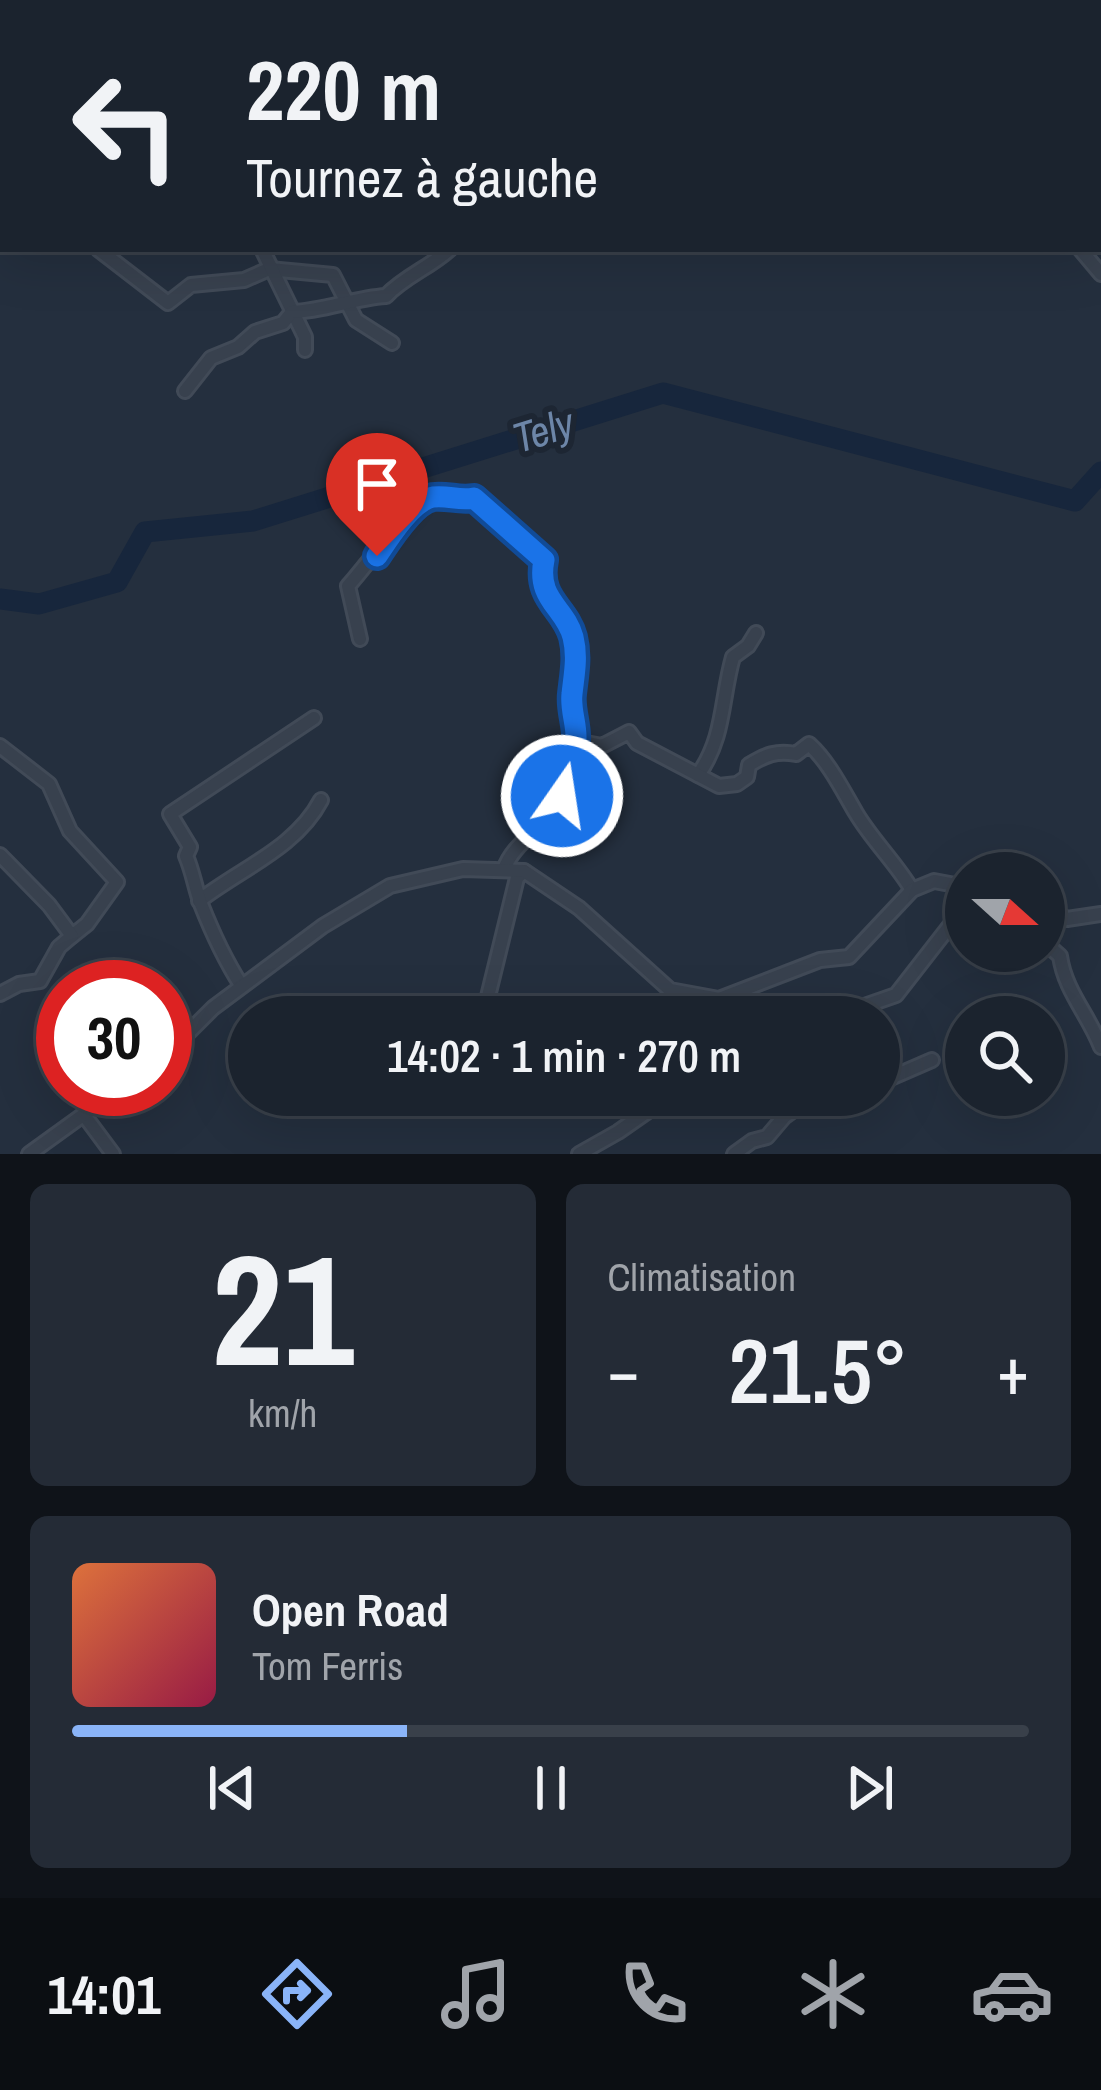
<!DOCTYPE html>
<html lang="fr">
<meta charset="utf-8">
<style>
body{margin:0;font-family:"Archivo Narrow",sans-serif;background:#242b36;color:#f1f3f6;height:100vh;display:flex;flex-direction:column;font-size:45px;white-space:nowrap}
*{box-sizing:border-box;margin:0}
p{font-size:39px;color:#a0a4aa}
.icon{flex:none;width:66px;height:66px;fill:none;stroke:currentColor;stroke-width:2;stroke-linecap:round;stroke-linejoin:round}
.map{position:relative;height:1154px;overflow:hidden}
.panel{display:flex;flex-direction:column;gap:30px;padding:30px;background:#0f1319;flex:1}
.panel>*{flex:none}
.hud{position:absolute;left:0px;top:0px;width:1101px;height:252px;box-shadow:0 12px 48px #0002,0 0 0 3px #39404a;background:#1b232e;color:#f1f3f6;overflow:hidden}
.needle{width:78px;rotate:111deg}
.buttons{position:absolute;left:945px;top:852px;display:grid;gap:24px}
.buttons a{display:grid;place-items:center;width:120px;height:120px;border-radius:50%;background:#1b232e;box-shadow:0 12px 48px #0002,0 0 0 3px #39404a;font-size:60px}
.speed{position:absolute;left:36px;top:960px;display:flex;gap:24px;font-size:60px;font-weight:700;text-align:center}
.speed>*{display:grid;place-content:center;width:156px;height:156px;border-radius:50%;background:#1b232e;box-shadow:0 12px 48px #0002,0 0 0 3px #39404a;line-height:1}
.speed .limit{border:18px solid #d22;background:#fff;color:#111}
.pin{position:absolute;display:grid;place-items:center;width:102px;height:102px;color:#fff;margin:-123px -51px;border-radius:50% 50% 50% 0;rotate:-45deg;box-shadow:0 0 12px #0007}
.pin .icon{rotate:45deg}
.me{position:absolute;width:132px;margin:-66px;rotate:13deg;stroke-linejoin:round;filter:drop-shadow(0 0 9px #0008)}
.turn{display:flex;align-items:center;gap:42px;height:252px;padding:0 48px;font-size:54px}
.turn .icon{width:156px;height:156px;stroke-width:2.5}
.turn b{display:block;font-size:84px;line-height:102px}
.big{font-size:90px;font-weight:600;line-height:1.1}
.panel .card{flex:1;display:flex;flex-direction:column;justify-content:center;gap:18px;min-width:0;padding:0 42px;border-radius:18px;background:#242b36}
.panel .dial{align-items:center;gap:0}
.dial b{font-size:156px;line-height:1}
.song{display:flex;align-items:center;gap:36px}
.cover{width:144px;height:144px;border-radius:18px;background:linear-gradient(135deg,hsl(20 70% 55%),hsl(340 70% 35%))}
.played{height:12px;border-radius:6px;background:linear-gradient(90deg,#8ab4f8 35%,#39404a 35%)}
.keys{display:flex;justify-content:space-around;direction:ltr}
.heat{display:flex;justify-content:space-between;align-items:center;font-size:66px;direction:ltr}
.panel .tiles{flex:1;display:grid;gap:30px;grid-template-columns:1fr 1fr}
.card:last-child{grid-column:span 2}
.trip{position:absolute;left:228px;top:996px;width:672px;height:120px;border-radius:60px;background:#1b232e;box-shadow:0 12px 48px #0002,0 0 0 3px #39404a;font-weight:600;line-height:120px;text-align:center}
.tabs{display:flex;height:192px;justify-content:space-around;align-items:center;background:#0b0e12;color:#a0a4aa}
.tabs .icon{width:84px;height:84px}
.tabs .active{color:#8ab4f8}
.tabs b{font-size:54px;color:#f1f3f6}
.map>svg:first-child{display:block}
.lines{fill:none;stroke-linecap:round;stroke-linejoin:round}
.river{stroke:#17263c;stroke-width:21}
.minor-casing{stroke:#414a57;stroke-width:18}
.tertiary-casing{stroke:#414a57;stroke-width:21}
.minor{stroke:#38414e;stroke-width:12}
.tertiary{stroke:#38414e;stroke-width:15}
.route-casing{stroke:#114b97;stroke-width:30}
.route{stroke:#1a73e8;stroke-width:21}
.labels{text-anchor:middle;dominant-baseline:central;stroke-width:12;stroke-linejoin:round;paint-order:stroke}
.water-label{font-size:42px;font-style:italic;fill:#6d86a8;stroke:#1d2633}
</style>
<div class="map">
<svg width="1101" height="1154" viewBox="0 0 1101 1154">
<rect width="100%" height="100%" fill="#242f3e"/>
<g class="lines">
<polyline class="river" points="0,599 39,604 117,582 145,532 253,521 663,393 1075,501 1101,472"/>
<defs>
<g id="minor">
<polyline points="0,0 12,0"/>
<polyline points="201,0 204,3"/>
<polyline points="435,0 435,3"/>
<polyline points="601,0 601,3"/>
<polyline points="864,0 865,3"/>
<polyline points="1049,0 1053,3"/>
<polyline points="839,3 846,0"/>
<polyline points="1071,3 1078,0"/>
<polyline points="0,84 3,84"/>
<polyline points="98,249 168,303 191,285 244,280 269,269 333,275 356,320 392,343"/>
<polyline points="262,249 305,337 305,350"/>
<polyline points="1080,249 1101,274"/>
<path d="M 185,391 L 211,358 L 238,347 L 255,332 L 283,323 L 292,312 C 325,311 353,298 386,296 C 405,276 429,268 450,249"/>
<path d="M 360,639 L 348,586 C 365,568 409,506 426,499 C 442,492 457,502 474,498 L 544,560 C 536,600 565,607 573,637 C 582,670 569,707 576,741"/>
<polyline points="0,746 49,784 70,831 117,882 87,924 72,936"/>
<path d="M 698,775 C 725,737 721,699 733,657 L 748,646 L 756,633"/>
<polyline points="0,855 49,905 72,936 59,947 40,981 19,984 0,994"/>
<path d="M 504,870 C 514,839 550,827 562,796 C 569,779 569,759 576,741 L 602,746 L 629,732 L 637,743 L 719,786 L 737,784 L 747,777 L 749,765 C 765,755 777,750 796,754 L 809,744 C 829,762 843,791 856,813 C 872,840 896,863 912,890"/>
<path d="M 199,901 C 240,869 296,848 321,800"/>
<polyline points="1044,906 1067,919 1101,914"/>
<path d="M 1044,942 L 1060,956 C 1065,991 1088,1014 1101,1047"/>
<path d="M 241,985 C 225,960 212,932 201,904 C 195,888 193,872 186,856 L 190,847 L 170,814 L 314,718"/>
<polyline points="483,1017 517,878 524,871"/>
<polyline points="799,1017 811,1007 853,1010 896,995 966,905"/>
<polyline points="165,1056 213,1008 323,926 390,886 463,869 524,871 579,908 670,990 719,999 820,960 849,957 912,890 934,881 966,887"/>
<polyline points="879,1083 932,1060"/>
<polyline points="84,1115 113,1154"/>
<polyline points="29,1154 119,1089"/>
<polyline points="579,1154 618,1132 671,1095"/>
<polyline points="734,1154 752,1141 767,1137 784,1117 809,1099 819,1107 855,1095"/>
</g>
<g id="tertiary">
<polyline points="230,0 239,3"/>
<polyline points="547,3 569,0"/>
</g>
</defs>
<use href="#minor" class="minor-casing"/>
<use href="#tertiary" class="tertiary-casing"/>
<use href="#minor" class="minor"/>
<use href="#tertiary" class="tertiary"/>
</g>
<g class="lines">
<defs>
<path id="route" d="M 377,556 C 389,538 412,501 433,497 C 448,495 459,501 474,498 L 544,560 C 536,600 565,607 573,637 C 578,657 574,675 572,694 C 570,709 577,725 576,740 C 574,756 565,778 562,796"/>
</defs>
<use href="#route" class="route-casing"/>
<use href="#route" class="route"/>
</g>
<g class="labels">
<g class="water-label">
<text transform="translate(543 430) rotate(-17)">Tely</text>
</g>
</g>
</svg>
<div class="buttons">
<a><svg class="needle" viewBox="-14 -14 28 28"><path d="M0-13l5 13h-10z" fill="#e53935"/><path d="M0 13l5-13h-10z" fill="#a0a4aa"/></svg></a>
<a><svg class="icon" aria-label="search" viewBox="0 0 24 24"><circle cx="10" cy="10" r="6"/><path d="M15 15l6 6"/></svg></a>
</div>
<div class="speed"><div class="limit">30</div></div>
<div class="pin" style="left:377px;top:556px;background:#d93025"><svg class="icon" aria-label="arrive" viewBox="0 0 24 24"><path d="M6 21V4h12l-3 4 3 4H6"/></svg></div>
<svg class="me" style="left:562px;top:796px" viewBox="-20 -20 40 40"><circle r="17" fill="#1a73e8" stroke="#fff" stroke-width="3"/><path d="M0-11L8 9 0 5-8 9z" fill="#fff"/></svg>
<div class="trip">14:02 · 1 min · 270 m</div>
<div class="hud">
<div class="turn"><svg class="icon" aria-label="left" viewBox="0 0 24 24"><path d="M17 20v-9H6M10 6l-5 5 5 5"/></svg><div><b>220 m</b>Tournez à gauche</div></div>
</div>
</div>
<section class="panel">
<div class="tiles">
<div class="card dial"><b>21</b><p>km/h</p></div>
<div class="card"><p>Climatisation</p>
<div class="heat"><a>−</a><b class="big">21.5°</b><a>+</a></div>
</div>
<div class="card">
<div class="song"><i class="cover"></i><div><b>Open Road</b><p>Tom Ferris</p></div></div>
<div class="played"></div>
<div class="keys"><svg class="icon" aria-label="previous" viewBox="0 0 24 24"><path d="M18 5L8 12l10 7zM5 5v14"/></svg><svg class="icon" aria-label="pause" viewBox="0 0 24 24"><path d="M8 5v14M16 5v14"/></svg><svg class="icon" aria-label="next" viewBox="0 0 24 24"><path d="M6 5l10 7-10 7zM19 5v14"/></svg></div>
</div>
</div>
</section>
<nav class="tabs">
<b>14:01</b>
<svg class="icon active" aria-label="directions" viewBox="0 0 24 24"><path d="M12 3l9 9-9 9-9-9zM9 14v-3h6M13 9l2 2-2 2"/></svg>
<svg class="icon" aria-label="music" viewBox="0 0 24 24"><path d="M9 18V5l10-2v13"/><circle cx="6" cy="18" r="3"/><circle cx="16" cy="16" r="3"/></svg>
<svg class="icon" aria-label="phone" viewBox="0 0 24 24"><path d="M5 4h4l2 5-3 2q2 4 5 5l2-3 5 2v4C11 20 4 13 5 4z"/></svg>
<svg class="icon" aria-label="climate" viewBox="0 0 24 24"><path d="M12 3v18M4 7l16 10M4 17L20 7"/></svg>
<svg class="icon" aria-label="car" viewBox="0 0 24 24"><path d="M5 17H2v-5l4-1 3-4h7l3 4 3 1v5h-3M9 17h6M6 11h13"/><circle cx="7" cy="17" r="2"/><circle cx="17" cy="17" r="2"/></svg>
</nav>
